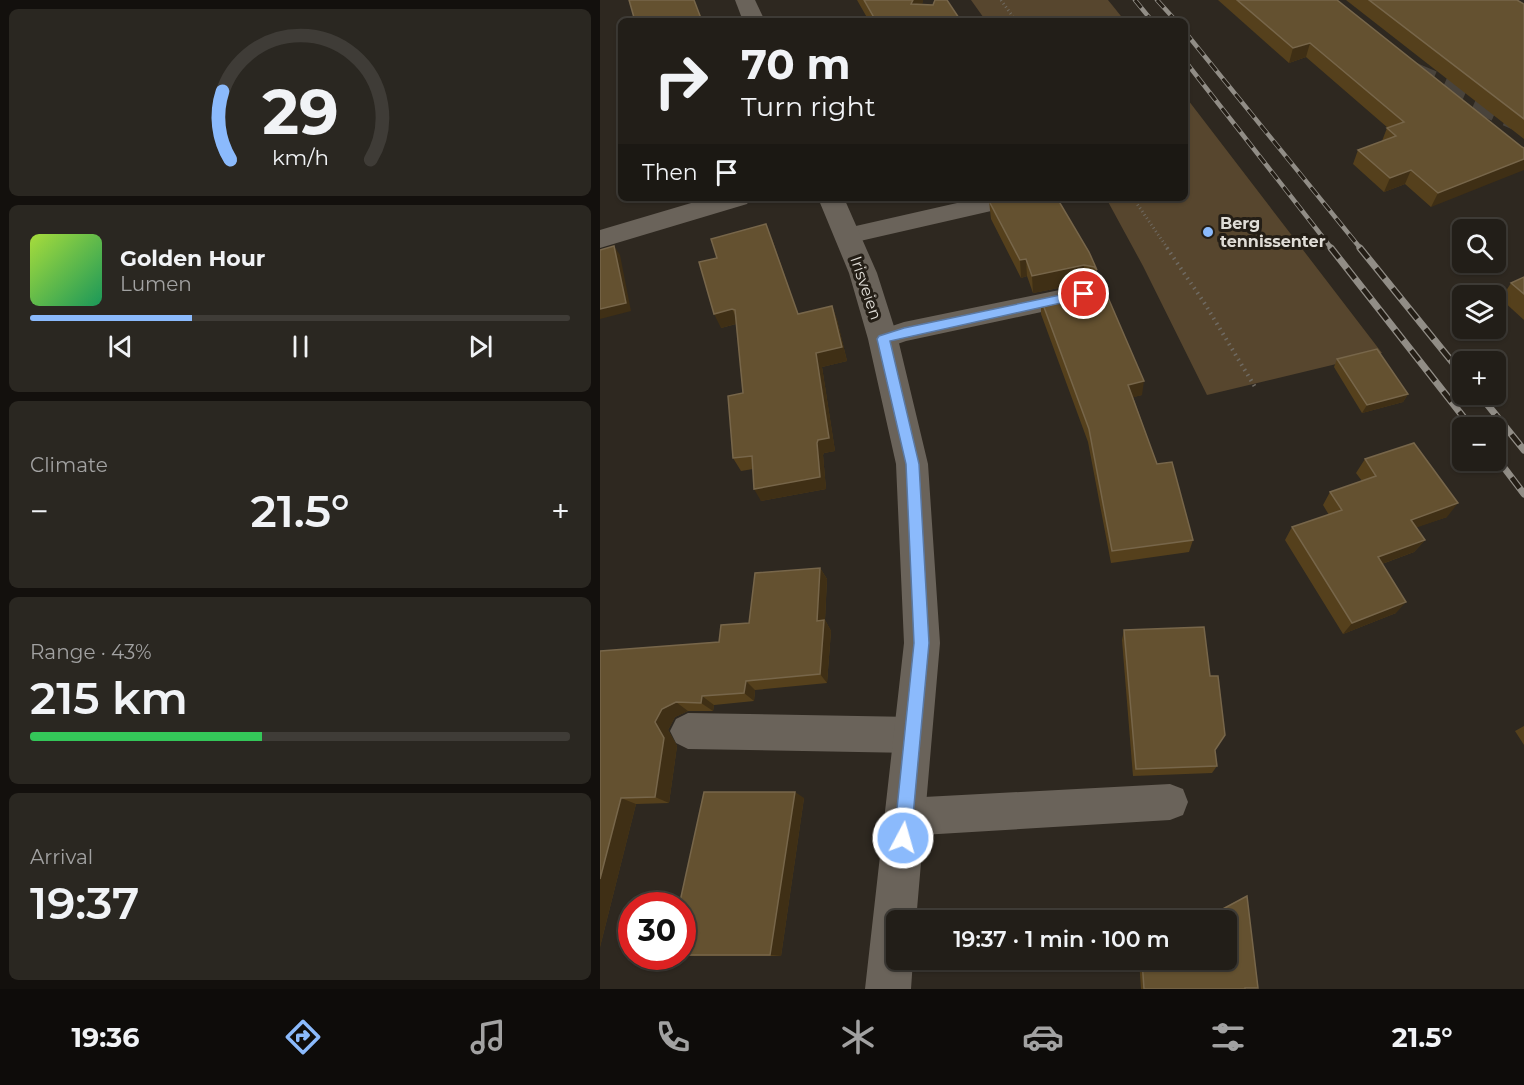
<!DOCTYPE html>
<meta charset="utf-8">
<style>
body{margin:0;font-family:Montserrat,sans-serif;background:#2a2721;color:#f1f3f6;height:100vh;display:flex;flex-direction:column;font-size:22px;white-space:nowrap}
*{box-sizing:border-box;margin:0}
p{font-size:20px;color:#a2a2a2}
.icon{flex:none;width:33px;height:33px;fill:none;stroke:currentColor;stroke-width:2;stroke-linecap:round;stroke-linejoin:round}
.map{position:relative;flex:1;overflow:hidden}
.sheet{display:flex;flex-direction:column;gap:9px;padding:9px;background:#13100d;width:600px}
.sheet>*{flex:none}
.hud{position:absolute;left:18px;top:18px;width:570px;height:183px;border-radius:9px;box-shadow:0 2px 4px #0004,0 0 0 2px #3f3c37;background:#221e18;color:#f1f3f6;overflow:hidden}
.controls{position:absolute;left:852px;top:219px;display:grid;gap:12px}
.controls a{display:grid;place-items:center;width:54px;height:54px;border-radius:9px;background:#221e18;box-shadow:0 2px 4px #0004,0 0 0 2px #3f3c37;font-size:30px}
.speed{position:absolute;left:18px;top:892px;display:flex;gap:12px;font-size:30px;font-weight:700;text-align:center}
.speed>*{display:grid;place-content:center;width:78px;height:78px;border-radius:50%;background:#221e18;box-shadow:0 2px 4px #0004,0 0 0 2px #3f3c37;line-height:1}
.speed .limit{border:9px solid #d22;background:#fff;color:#111}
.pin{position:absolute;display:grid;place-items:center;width:51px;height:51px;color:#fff;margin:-26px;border:3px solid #fff;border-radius:50%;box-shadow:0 2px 6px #0007}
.me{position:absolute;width:66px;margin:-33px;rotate:6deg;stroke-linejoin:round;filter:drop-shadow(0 0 4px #0008)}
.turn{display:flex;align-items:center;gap:21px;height:126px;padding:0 24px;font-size:27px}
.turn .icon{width:78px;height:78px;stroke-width:2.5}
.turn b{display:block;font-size:42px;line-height:51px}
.then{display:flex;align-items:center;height:57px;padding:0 24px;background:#0003;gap:12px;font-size:22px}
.big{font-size:45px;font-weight:600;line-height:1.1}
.sheet .widget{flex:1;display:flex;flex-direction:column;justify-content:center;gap:9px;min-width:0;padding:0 21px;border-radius:9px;background:#2a2721}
.sheet .dial{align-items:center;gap:0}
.dial svg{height:156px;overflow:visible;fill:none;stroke:#3f3c37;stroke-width:7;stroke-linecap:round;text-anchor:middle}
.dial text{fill:#f1f3f6;stroke:none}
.song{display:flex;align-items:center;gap:18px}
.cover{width:72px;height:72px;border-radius:9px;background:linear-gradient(135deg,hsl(80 70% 55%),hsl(150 70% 35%))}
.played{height:6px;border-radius:3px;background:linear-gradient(90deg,#8bbafc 30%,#3f3c37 30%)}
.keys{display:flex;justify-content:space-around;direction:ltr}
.heat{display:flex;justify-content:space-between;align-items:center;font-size:33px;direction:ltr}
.charge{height:9px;border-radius:4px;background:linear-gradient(90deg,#34c759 43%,#3f3c37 0)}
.trip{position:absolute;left:286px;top:910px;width:351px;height:60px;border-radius:9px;background:#221e18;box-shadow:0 2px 4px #0004,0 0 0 2px #3f3c37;font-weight:600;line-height:60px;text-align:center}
.menu{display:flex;height:96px;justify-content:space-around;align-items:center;background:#0e0c0a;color:#a2a2a2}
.menu .icon{width:42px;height:42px}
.menu .active{color:#8bbafc}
.menu b{font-size:27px;color:#f1f3f6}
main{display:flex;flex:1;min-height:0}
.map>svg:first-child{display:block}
.green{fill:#57462e}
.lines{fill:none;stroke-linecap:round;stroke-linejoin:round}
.trunk-tunnel{stroke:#49433b;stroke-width:23;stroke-dasharray:23 12;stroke-linecap:butt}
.path-far1{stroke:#6f6a62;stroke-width:3;stroke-dasharray:1 3;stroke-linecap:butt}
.path{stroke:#6f6a62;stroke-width:4;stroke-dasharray:1.5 4.5;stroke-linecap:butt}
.service{fill:#6a635a;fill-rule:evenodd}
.minor{fill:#6a635a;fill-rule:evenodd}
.rail-far1-casing{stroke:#918d86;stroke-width:4.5}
.rail-casing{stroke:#918d86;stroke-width:7}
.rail-far1{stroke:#241e16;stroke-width:3;stroke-dasharray:10;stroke-linecap:butt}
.rail{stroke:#241e16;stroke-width:4.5;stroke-dasharray:13;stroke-linecap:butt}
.wall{fill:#55401c}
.shaded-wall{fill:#3f2f15}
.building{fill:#645130;stroke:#77664a;stroke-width:1.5}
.route{fill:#8bbafc;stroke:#5a79a4;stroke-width:1.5}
.poi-dot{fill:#8bbafc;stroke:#241e16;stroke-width:2}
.labels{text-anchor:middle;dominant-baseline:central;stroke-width:6;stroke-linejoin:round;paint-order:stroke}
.poi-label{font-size:16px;font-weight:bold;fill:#dfdcd6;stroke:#241e16;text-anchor:start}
.street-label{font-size:16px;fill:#dfdcd6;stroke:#241e16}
</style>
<main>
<section class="sheet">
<div class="widget dial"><svg viewBox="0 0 100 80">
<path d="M14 69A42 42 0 1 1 86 69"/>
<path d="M14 69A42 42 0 0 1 10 34" stroke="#8bbafc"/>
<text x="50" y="56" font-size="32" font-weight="700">29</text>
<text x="50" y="72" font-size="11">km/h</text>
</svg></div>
<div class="widget">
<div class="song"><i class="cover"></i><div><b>Golden Hour</b><p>Lumen</p></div></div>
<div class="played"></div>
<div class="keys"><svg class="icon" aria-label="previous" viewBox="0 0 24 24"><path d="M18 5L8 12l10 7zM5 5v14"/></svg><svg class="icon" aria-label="pause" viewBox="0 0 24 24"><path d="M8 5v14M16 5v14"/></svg><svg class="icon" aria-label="next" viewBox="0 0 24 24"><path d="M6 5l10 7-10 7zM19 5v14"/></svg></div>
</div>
<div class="widget"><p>Climate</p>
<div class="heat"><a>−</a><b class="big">21.5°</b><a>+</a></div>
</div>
<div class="widget"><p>Range · 43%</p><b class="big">215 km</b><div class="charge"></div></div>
<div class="widget"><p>Arrival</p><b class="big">19:37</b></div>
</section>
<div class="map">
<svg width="924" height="989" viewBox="0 0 924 989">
<rect width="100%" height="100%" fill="#2e2820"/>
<g class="green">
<polygon points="371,0 508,0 525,21 386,21"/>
<polygon points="585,96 782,353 607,395 543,266 506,198 585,198"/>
</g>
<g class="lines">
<polyline class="trunk-tunnel" points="811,73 924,122"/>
<g class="path-far1">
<polyline points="401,0 416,21"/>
<polyline points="533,198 568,249"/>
</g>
<polyline class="path" points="567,248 605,304 655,387"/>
<g class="service">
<polygon points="379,198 425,198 421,203 413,206 247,244 238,242 235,236 238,230 247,228"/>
<polygon points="479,286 488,288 492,295 488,302 306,341 283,349 274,346 270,339 274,332 304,322"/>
<polygon points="88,713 313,717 326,722 331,735 326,748 313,753 88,749 76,743 70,731 76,719"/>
<polygon points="570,784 583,789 588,802 583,815 570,820 305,836 292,830 286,817 292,804 305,798"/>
</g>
<g class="minor">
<polygon points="135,0 155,0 165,21 143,21"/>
<polygon points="108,198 151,198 147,204 0,248 0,230"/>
<polygon points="218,198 244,198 277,273 298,339 328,464 340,643 316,921 297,921 297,960 313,960 311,989 265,989 304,643 296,464 268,339 249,273"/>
</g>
<defs>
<g id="rail-far1">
<polyline points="535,0 552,21"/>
<polyline points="557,0 576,21"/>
<polyline points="585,32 761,249"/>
<polyline points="585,61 732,249"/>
</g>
<g id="rail">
<polyline points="731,248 872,428"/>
<polyline points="760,248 862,374"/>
<polyline points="879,394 924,450"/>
<polyline points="896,457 924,494"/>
</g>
</defs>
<use href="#rail-far1" class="rail-far1-casing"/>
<use href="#rail" class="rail-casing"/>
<use href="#rail-far1" class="rail-far1"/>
<use href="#rail" class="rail"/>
</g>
<g class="wall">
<polygon points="257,0 323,0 322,4 361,21 269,21"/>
<polygon points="618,0 737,0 922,147 831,207 805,184 784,192 753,164 758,150 782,141 787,128 788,128 706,57 689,63"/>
<polygon points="746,0 917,0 924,4 924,139"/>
<polygon points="391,198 457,198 497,270 496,285 542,395 533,397 557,464 593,540 589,552 511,563 488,442 441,314 441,299 494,288 495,287 493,285 484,283 433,293 427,276 421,278 391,219 389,201 391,200"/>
<polygon points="172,239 198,314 232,306 237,320 247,361 222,367 235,451 224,453 223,455 226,489 161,501 153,469 141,471 133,458 143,393 136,324 121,328 117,258"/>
<polygon points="924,277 924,320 901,299 911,283"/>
<polygon points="737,359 808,394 803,402 762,413 734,367"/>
<polygon points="765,459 847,517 816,527 825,540 814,552 782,564 796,613 743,634 685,540 692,527 729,515 723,505 730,492 762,481 756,473"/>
<polygon points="220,568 227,579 225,620 231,631 227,683 155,690 154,701 114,705 113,711 88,711 75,717 68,730 77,746 69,803 36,804 0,947 0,651 119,642 149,623"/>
<polygon points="524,630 615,750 617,766 612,773 533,776 522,640"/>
<polygon points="924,726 924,745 915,731"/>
<polygon points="204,798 181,956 82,956 82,906"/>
<polygon points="647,896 645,989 541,989 539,960 627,960 627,921 537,921 537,913 540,910 619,910"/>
</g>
<g class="shaded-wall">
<polygon points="313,0 323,0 323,2 314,21 311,4"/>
<polygon points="710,43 706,57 689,63 693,48"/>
<polygon points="924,159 924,170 831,207 838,193"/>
<polygon points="811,170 805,184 784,192 790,178"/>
<polygon points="166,224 172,239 203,328 198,314"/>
<polygon points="14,246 20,255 31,311 0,319 0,309"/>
<polygon points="426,259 427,276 421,278 420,260"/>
<polygon points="484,265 484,283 433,293 432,276"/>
<polygon points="232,306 237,320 247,361 222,367 235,451 224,453 223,455 226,489 161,501 154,489 217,443 218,440 216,353"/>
<polygon points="132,309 139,323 121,328 114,314"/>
<polygon points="544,381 542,395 527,399 528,385"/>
<polygon points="808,394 803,402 762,413 767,405"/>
<polygon points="858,503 847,517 801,533 811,520"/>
<polygon points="825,540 814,552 768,569 778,557"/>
<polygon points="220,568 227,579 225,620 231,631 227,683 220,674 217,621"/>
<polygon points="806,602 796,613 743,634 752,623"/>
<polygon points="146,681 155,690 154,701 144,693"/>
<polygon points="102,696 114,705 113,711 101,703"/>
<polygon points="76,702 88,711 75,717 68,730 77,746 69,803 55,797 55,722 62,709"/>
<polygon points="195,792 204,798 181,956 170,955"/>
<polygon points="21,798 36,804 0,947 0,879"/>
</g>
<g class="building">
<polygon points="29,0 94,0 102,21 35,21"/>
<polygon points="264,0 313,0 311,4 333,5 335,0 347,0 361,21 276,21"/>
<polygon points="637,0 737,0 922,147 924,148 924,159 838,193 811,170 790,178 758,150 796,136 787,128 804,122 710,43 693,48"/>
<polygon points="769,0 917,0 924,4 924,119"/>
<polygon points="393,198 457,198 489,252 497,270 494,267 484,265 432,276 426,259 420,260 389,201 394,200"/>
<polygon points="166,224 198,314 232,306 242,347 216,353 229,438 218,440 217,443 220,477 154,489 152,456 133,458 128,396 143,393 135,310 132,309 114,314 99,262 117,258 111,239"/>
<polygon points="14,246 26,303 0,309 0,250"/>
<polygon points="924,277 924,294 911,283"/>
<polygon points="500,279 544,381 528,385 557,464 572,462 593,540 512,551 489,429 441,299 494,288"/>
<polygon points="777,349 808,394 767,405 737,359"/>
<polygon points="814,443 858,503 811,520 825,540 778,557 806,602 752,623 692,527 742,510 730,492 776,476 765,459"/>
<polygon points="220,568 217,621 224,620 220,674 146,681 144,693 102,696 101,703 76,702 62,709 55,722 64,738 55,797 21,798 0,879 0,651 119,642 121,625 149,623 155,573"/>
<polygon points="604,627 610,676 618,676 625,735 615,750 617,766 536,769 524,630"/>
<polygon points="104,792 195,792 170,955 82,955 82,906 79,906"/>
<polygon points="647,896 658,988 645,988 645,989 544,989 542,960 627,960 627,921 540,921 540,910 621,910"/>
</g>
<polygon class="route" points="484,290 488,291 488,297 290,341 319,464 329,643 311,838 309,844 303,847 297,844 294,838 314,643 306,464 277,339 279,336 304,328"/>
<circle class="poi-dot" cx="608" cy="232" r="6"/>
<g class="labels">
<g class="poi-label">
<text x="620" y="223">Berg<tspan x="620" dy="18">tennissenter</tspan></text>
</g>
<g class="street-label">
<text transform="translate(266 288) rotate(71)">Irisveien</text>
</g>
</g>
</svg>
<div class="controls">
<a><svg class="icon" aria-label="search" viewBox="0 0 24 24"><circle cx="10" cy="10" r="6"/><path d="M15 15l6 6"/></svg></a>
<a><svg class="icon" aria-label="layers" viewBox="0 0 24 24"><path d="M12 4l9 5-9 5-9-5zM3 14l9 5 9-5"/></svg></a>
<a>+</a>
<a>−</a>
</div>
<div class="speed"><div class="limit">30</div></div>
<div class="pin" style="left:484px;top:294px;background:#d93025"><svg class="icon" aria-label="arrive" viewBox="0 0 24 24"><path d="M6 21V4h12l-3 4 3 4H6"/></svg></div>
<svg class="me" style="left:303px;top:838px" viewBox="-20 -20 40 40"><circle r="17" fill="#8bbafc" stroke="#fff" stroke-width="3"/><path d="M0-11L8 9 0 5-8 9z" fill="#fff"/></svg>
<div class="trip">19:37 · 1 min · 100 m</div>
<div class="hud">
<div class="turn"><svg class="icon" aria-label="right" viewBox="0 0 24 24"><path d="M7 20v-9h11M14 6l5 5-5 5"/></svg><div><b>70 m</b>Turn right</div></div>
<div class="then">Then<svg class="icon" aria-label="arrive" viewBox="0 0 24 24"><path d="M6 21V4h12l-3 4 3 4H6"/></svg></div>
</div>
</div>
</main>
<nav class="menu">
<b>19:36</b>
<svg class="icon active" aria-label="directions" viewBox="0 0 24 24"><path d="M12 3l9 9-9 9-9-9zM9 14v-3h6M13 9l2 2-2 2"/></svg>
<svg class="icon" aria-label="music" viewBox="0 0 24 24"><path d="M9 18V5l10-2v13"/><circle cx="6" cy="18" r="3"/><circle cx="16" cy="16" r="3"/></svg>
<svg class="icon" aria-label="phone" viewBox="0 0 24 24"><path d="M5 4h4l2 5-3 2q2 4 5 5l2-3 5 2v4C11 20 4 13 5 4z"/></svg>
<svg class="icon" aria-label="climate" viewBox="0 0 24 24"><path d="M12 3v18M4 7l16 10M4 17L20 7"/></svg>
<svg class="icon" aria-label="car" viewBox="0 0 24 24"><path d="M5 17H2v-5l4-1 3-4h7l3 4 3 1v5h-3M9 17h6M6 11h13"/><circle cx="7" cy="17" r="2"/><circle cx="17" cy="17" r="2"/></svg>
<svg class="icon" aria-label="filters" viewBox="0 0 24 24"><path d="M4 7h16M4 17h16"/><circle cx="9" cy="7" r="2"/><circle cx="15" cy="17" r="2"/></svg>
<b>21.5°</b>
</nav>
